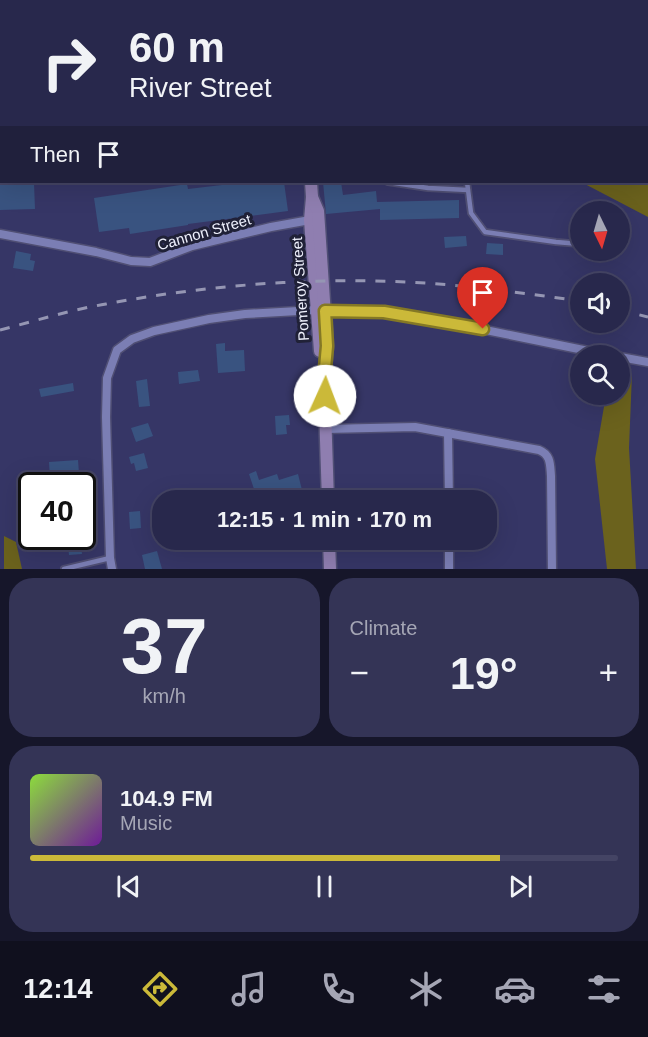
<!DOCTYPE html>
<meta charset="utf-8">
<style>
body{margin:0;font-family:Helvetica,sans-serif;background:#343456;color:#f1f3f6;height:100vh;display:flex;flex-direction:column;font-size:22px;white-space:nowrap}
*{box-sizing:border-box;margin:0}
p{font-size:20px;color:#a5a6b5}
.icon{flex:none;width:33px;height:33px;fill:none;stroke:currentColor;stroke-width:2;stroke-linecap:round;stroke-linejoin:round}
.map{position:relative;height:569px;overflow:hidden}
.side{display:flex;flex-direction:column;gap:9px;padding:9px;background:#16162a;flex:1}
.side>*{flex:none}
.hud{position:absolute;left:0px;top:0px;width:648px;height:183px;box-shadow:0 6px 24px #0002,0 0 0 2px #444464;background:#28284c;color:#f1f3f6;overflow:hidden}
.needle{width:39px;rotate:175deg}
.fabs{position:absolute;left:570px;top:201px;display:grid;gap:12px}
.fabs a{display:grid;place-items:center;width:60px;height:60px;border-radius:50%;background:#28284c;box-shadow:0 6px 24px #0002,0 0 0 2px #444464;font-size:30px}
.speed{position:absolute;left:18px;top:472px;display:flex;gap:12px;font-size:30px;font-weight:700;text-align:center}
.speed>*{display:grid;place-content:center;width:78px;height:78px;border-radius:50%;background:#28284c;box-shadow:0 6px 24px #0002,0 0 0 2px #444464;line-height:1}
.speed .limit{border:3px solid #111;border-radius:9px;background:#fff;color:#111}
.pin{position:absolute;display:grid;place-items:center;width:51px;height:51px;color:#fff;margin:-62px -26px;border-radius:50% 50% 50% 0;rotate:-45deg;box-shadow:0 0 6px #0007}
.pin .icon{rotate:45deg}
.me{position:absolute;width:66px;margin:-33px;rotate:2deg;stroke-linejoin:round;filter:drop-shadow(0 0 4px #0008)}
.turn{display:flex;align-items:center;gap:21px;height:126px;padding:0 30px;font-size:27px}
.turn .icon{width:78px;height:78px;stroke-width:2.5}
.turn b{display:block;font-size:42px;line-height:51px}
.then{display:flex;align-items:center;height:57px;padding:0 30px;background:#0003;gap:12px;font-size:22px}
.big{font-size:45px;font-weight:800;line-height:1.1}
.side .widget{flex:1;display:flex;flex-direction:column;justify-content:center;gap:9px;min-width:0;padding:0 21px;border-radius:24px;background:#343456}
.side .dial{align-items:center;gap:0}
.dial b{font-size:78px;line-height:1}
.song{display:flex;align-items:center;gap:18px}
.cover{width:72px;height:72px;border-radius:9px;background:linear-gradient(135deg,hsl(90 70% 55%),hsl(280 70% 35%))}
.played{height:6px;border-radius:3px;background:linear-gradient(90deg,#cbb939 80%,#444464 80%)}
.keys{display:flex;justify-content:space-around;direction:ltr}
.heat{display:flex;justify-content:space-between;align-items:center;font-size:33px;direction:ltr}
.side .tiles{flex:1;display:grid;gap:9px;grid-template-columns:1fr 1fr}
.widget:last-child{grid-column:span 2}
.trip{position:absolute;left:152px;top:490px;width:345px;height:60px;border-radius:24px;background:#28284c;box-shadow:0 6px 24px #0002,0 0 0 2px #444464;font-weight:800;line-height:60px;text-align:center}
.tabs{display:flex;height:96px;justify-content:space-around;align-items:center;background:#10101e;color:#a5a6b5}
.tabs .icon{width:42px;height:42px}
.tabs .active{color:#cbb939}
.tabs b{font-size:27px;color:#f1f3f6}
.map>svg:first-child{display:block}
.green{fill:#6b621d}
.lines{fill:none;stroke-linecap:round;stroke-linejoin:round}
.stream{stroke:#042618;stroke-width:3}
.building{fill:#395380}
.lane-casing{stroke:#504f74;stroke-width:8}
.street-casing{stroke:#504f74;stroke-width:11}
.secondary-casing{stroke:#504f74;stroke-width:15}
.lane{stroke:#7b7eb4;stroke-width:4.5}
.street{stroke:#7b7eb4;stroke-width:8}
.secondary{stroke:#8f7eb0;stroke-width:12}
.rail{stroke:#9596b3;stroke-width:3;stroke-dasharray:10 10;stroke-linecap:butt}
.route-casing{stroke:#847825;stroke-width:15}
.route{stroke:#cbb939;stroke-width:10}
.labels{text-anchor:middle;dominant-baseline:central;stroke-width:6;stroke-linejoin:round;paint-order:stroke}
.street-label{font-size:15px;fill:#eef0fc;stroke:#202137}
</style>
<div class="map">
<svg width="648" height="569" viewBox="0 0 648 569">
<rect width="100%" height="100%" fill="#363666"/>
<g class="green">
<polygon points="648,66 648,217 581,182 646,182 646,67"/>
<polygon points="620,367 632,374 629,448 636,569 607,569 595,459 606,395 620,394"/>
<polygon points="4,536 16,542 22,569 4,569"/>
</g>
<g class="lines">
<polyline class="stream" points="646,142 648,143"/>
</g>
<g class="building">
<polygon points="222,182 284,182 288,211 188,224 188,225 130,234 129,228 99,232 94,198 187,184 188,189 222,185"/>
<polygon points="323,182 341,182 343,195 376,191 377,202 459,200 459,218 380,220 380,209 326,214"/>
<polygon points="34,183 35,209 0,210 0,184"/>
<polygon points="466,236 467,246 445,248 444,237"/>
<polygon points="487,243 503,244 503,255 486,254"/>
<polygon points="16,251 31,254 30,260 35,261 33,271 13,268"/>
<polygon points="225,343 225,351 244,350 245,371 218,373 216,344"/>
<polygon points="198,370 200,381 179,384 178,372"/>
<polygon points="147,379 150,406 139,407 136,381"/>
<polygon points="73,383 74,391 41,397 39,389"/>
<polygon points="289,415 290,425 286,425 287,434 276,435 275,416"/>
<polygon points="148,423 153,436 136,442 131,428"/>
<polygon points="144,453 148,468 136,471 134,463 131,464 129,457"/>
<polygon points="78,460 79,473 66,474 66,477 50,478 49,462"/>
<polygon points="256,471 259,480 277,474 279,480 298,474 303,494 296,496 295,493 278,500 276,496 258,501 249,474"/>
<polygon points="140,511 141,528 130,529 129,512"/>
<polygon points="67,537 80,537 82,554 69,555"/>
<polygon points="157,551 162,569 145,569 142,555"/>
</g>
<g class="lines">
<defs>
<g id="lane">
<polyline points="241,0 241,2"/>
<polyline points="0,76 2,76"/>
<polyline points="388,182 428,188 468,190"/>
<polyline points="467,182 471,213 485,232 556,242 580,244"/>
<polyline points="64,569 110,558"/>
</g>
<g id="street">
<polyline points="83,0 83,2"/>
<polyline points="512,0 513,2"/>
<polyline points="0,234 96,252 131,261 150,262 192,246 271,227 310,220"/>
<polyline points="325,311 384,312 461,325 613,356"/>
<polyline points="620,357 648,362"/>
<path d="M 325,429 L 415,427 L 539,450 C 551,455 550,464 551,476 L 552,569"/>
<polyline points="448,433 449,501"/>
<polyline points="449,540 449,569"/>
<polyline points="112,569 110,558 106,417 107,378 117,350 132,339 154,331 209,319 245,314 316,310"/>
</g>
<g id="secondary">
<polyline points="292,0 292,2"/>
<polyline points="632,2 634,0"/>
<polyline points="0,50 2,50"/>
<polyline points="311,182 312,197 310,220 320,351"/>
<polyline points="312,197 318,211 327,346 324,379 328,501"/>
<polyline points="329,540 330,569"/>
</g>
</defs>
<use href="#lane" class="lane-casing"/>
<use href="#street" class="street-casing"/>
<use href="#secondary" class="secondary-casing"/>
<use href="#lane" class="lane"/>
<use href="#street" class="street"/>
<use href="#secondary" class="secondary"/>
<g class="rail">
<polyline points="620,310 648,317"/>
<path d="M 0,330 C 35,321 70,310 106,304 C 218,283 336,275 450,285 C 494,289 537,295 580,301"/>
</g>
</g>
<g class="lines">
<defs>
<polyline id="route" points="325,396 324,379 327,346 325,311 384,312 483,329"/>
</defs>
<use href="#route" class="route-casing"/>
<use href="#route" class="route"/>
</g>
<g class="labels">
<g class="street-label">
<text transform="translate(204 232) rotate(-16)">Cannon Street</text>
<text transform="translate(300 289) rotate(-94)">Pomeroy Street</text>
</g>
</g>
</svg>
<div class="fabs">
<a><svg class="needle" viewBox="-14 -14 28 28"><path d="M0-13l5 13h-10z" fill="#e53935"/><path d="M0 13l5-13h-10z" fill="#a5a6b5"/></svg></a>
<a><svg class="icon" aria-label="sound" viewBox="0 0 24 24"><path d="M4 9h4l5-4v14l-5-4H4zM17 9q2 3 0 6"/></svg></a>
<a><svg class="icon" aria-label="search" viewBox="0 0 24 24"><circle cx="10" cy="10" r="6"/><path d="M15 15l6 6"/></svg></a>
</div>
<div class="speed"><div class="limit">40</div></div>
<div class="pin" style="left:483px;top:329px;background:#d93025"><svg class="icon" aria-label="arrive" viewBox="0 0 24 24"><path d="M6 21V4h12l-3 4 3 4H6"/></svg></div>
<svg class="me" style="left:325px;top:396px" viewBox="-20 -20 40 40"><circle r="19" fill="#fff"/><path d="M0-13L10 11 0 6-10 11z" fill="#cbb939"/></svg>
<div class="trip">12:15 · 1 min · 170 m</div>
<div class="hud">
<div class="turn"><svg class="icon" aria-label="right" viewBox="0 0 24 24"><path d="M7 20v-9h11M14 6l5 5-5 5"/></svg><div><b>60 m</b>River Street</div></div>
<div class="then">Then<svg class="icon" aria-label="arrive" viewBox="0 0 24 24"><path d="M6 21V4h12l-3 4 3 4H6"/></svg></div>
</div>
</div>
<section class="side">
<div class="tiles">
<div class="widget dial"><b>37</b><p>km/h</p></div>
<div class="widget"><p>Climate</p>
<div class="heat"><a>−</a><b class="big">19°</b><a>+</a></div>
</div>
<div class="widget">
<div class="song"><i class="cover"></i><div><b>104.9 FM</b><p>Music</p></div></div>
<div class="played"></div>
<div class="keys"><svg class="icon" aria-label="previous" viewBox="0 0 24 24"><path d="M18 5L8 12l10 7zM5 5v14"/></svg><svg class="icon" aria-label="pause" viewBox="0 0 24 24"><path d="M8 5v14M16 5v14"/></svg><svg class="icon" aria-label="next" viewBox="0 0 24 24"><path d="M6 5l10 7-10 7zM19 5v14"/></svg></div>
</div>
</div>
</section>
<nav class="tabs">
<b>12:14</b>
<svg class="icon active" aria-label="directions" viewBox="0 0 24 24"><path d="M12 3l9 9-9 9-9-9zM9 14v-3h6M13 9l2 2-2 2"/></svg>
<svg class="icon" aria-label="music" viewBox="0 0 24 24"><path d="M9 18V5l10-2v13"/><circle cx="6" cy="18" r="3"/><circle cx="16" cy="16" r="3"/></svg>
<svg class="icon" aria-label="phone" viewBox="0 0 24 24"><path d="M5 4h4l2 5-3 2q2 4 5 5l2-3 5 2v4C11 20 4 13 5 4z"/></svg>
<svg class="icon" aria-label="climate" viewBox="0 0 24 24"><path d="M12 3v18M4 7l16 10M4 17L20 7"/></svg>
<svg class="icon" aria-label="car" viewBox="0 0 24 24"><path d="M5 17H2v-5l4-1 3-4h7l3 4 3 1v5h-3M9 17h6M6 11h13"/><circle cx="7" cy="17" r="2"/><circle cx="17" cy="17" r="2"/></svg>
<svg class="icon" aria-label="filters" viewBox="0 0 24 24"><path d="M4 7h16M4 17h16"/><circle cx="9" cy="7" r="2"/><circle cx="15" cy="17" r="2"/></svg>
</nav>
